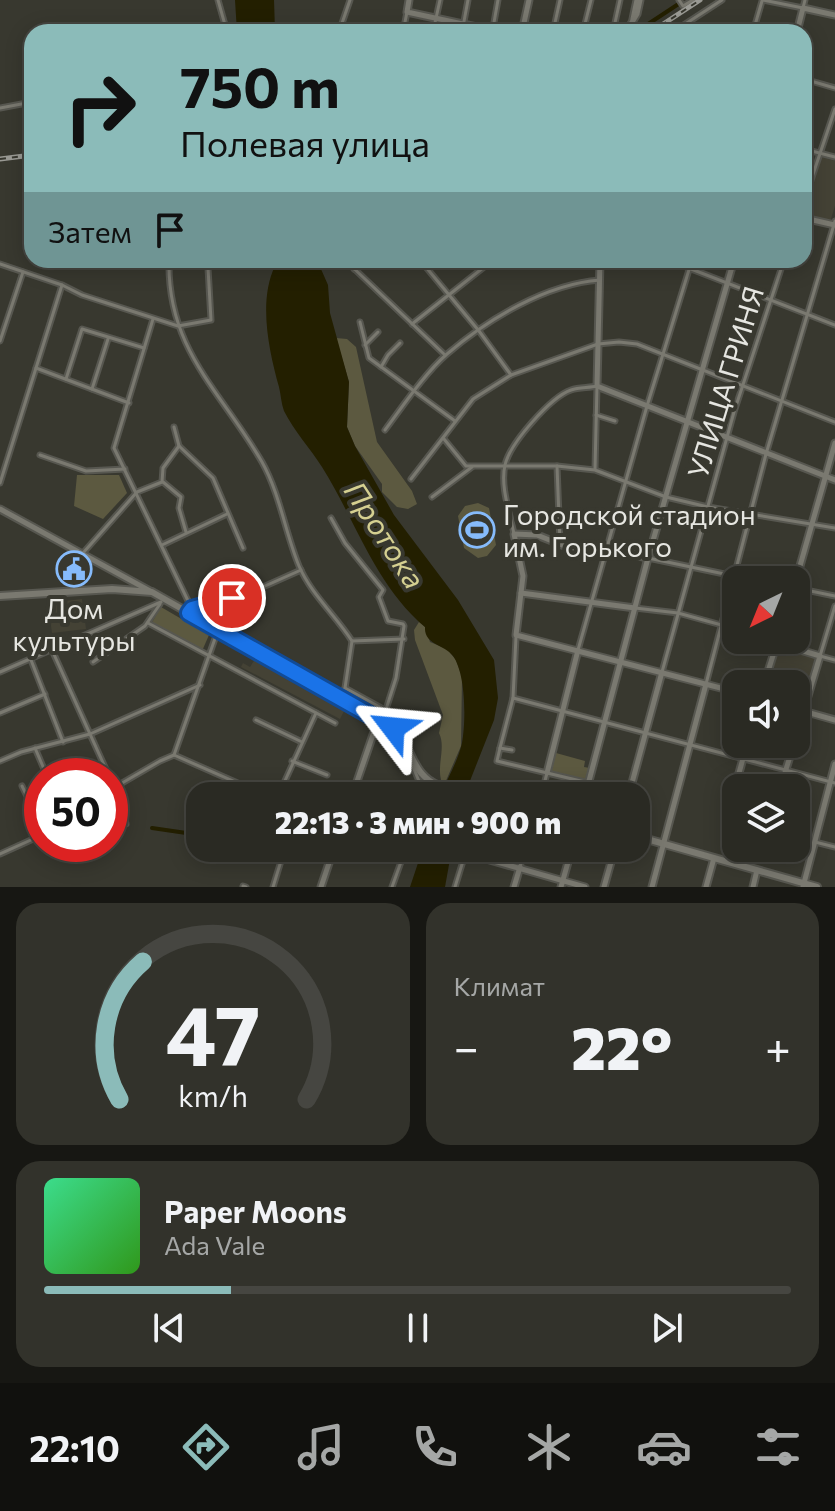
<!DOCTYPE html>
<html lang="ru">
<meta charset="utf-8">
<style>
body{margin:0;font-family:Commissioner,sans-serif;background:#32322b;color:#f1f3f6;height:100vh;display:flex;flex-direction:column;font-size:30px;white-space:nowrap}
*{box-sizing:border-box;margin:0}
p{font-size:26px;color:#a5a7a6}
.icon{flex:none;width:44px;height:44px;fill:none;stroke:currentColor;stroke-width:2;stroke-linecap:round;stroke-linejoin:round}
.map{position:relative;height:887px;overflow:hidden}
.panel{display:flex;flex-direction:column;gap:16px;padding:16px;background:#171713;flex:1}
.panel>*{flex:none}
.banner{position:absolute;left:24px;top:24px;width:788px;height:244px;border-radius:24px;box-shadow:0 4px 20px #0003,0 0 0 2px #464641;background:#8bbbb9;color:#111;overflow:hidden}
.needle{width:52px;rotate:223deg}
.buttons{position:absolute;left:722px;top:566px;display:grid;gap:16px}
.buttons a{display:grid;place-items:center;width:88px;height:88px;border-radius:16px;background:#2a2a23;box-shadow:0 4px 20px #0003,0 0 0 2px #464641;font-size:40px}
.speed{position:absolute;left:24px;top:758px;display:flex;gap:16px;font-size:40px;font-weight:700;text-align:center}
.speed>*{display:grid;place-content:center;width:104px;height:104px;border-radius:50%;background:#2a2a23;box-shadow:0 4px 20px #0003,0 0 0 2px #464641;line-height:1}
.speed .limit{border:12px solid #d22;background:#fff;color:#111}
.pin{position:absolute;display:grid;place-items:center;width:68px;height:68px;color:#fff;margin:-34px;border:4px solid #fff;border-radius:50%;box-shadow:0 2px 8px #0007}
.me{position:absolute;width:88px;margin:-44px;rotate:299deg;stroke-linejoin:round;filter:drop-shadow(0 0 6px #0008)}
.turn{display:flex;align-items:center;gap:28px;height:168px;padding:0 24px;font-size:36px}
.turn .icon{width:104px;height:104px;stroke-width:2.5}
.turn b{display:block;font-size:56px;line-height:68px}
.then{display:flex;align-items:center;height:76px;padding:0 24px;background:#0003;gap:16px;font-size:30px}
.big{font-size:60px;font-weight:800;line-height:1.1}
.panel .widget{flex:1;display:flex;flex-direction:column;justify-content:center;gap:12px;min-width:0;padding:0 28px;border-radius:24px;background:#32322b}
.panel .dial{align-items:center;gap:0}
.dial svg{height:208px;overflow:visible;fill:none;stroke:#464641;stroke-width:7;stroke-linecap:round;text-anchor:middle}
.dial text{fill:#f1f3f6;stroke:none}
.song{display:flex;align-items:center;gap:24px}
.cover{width:96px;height:96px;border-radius:12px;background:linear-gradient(135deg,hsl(150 70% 55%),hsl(110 70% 35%))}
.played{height:8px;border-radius:4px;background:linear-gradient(90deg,#8bbbb9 25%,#464641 25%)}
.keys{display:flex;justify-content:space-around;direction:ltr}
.heat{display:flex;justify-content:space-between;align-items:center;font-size:44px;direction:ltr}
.panel .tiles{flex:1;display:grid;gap:16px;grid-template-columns:1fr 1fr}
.widget:last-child{grid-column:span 2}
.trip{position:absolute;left:186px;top:782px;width:464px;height:80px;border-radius:24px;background:#2a2a23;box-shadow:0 4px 20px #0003,0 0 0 2px #464641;font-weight:800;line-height:80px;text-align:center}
.dock{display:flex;height:128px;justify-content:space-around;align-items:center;background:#11110e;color:#a5a7a6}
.dock .icon{width:56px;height:56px}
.dock .current{color:#8bbbb9}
.dock b{font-size:36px;color:#f1f3f6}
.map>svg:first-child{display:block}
.built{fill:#444235}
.green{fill:#5c5940}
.water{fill:#231f00}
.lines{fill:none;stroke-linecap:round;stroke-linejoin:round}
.canal{stroke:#231f00;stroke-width:4}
.minor-casing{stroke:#575750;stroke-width:7}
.tertiary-casing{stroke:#575750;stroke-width:9}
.secondary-casing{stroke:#575750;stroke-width:10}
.minor{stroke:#7a7970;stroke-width:3}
.tertiary{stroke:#7a7970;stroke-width:5}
.secondary{stroke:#7a7970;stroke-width:6}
.rail-casing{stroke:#9a9a94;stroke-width:5}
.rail{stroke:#38382f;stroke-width:2;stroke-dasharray:6;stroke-linecap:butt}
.route-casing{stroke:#114b97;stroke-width:20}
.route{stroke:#1a73e8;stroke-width:14}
.labels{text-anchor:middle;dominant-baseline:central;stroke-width:8;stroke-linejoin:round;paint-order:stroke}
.street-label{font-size:28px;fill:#e6e6e1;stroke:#38382f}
.poi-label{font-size:28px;fill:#e6e6e1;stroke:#38382f;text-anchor:start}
.water-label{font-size:30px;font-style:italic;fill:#d5d091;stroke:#38382f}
</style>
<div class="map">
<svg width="835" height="887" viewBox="0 0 835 887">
<rect width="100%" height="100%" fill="#38382f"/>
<g class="built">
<polygon points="821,157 835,161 835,206 830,222 804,215"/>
<polygon points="82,599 86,629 52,633 48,603"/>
<polygon points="778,647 815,658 806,687 782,684 782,681 769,678"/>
<polygon points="257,656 346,707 340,719 241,667 243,663 250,667"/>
</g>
<g class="green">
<polygon points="336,338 347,339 356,347 377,442 412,491 417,504 408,509 397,507 382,492 382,484 355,446 347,427 349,382"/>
<polygon points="77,475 119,475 127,493 103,519 74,506"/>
<polygon points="478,503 489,508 496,545 487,556 478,558 464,548 458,516 465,506"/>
<polygon points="161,607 209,635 202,651 151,624"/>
<path d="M 419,622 L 425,627 L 430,642 L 447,649 L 456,660 L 462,677 L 461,746 L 445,783 L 441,780 C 437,764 446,747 439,733 L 443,715 L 415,640 L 414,630 Z"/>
<polygon points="556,753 585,761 584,767 590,768 586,781 551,772"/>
</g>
<g class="water">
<polygon points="235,0 274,0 275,32 237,32"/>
<path d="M 274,260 L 317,260 L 328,285 L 330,313 L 349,382 L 347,427 L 355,446 L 394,515 L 458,600 L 494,660 L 498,698 L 494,720 L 464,796 L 440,796 C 447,779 458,761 462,743 C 466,721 466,674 453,656 C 444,644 424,645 425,627 C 375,585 356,521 322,467 C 310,448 294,431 284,411 C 281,403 281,395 279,387 C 269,351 258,301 275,266 Z"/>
<polygon points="423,848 452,848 445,887 410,887"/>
</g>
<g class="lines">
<g class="canal">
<polyline points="636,32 680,3"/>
<polyline points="152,828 200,835"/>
</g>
<defs>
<g id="minor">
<polyline points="218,0 227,32"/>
<polyline points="679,0 683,6 693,0"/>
<polyline points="763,0 803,8 805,0"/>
<polyline points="493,28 498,0"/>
<polyline points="339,32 350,0"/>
<polyline points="403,32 407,12"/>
<polyline points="433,32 440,0"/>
<polyline points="462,32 468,0"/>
<polyline points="553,32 560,0"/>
<polyline points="583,32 591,0"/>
<polyline points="613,32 620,0"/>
<polyline points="673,32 722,0"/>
<polyline points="753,32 762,1"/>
<polyline points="804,79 835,88"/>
<polyline points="0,108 32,102"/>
<polyline points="804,149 835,157"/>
<polyline points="804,201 835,109"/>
<path d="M 169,260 C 167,350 221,391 262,462 C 280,494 285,532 299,566 C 311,594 336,616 352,641 L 345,688 L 340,699"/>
<polyline points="345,260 445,355"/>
<polyline points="420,260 479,331 511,375"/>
<polyline points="668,260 835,325"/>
<polyline points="0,264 62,285 82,295 178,326 211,320 208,268 210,260"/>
<polyline points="354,269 368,260"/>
<polyline points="153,319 114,448 192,609 189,613"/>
<polyline points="360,322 369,358 455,421"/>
<polyline points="412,324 493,260"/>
<polyline points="0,341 23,272"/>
<polyline points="365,345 378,332"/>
<polyline points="381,367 388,355 400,343"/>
<polyline points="36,368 129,403"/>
<polyline points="66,379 82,329 144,348"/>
<polyline points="92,389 108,339"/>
<polyline points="596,415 615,421"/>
<polyline points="174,427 179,446 213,478 243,548"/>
<path d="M 385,430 C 403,406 425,373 447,354 C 488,319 546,284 600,280"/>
<polyline points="444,439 466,466 557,466 595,470 666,497 708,507 835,528"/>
<polyline points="40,455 86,471 125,469"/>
<polyline points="557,466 560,543"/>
<polyline points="411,479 473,399 511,375 598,344 619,342 637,344 835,422"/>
<polyline points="163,482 181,497 179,508 186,532"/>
<polyline points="0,483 62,285"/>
<polyline points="432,497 472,467"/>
<polyline points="331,518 345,543 383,590 379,597 388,621 403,624 404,626 396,678 382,722"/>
<path d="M 514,534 C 510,513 500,486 505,465 C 510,443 551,397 571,390 C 579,387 589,388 597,386 L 595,469"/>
<polyline points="162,545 227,514"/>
<polyline points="83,553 137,492 162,482 163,468 179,446"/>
<polyline points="648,558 753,580"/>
<polyline points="796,588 835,596"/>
<polyline points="835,606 820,656 835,660"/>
<polyline points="635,608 678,613 736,629"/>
<polyline points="192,609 245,595 301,570"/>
<polyline points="148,623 335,723"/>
<polyline points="768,640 777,643"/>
<polyline points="352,641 404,639"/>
<polyline points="52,650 109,776"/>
<polyline points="578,650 647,406 692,260"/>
<polyline points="31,660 63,742"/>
<polyline points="93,662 145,626 160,604"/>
<polyline points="0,672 161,602"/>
<polyline points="662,672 734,412 784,260"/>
<polyline points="706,684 766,454 835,221"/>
<polyline points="345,688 387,711"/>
<polyline points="513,698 835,783"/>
<polyline points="0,713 45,694"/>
<polyline points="256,720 302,742"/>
<polyline points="35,748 47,776"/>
<polyline points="500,748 513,698 516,637"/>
<polyline points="512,750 500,748 497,761 589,783"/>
<polyline points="174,755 218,630"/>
<polyline points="174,755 267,796"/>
<polyline points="0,761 21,752 90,734 200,685"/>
<polyline points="292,761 327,775"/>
<polyline points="411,762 421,786 418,796"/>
<polyline points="110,779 122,804 126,824"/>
<polyline points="22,786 42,827"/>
<polyline points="354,788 377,796"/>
<polyline points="110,790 160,761 174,755"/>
<polyline points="278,796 316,713"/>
<polyline points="541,796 547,773"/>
<polyline points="815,842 835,847"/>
<polyline points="0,854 42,835"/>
<polyline points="520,867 525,848"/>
<polyline points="243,886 246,887"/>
<polyline points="273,887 285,848"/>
<polyline points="392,887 406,848"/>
<polyline points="455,887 467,848"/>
</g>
<g id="tertiary">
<polyline points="409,0 407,12 500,32"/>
<polyline points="633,19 637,0"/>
<polyline points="522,32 529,0"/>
<polyline points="626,32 637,14 640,0"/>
<polyline points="797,32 803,8 835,15"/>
<polyline points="804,218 835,225"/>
<polyline points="600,260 597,386 835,480"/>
<polyline points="0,509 150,591"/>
<polyline points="648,558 606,549 567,547 537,535 514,534 523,576 516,635 736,692"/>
<polyline points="796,580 835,443"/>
<polyline points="521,593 635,608"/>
<polyline points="777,643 820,656 796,736"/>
<polyline points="764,684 777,643"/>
<polyline points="796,709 835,720"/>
<polyline points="547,773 578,650"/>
<polyline points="780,788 794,744"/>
<polyline points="629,794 662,672"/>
<polyline points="352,796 378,720"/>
<polyline points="585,796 648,558 734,260"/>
<polyline points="726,820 747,744"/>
<polyline points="465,853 585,887"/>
<polyline points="321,887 334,848"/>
<polyline points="514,887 520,867"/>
<polyline points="561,887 572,848"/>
<polyline points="604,887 615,848"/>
<polyline points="652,887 706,684"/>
<polyline points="706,887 714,858"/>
<polyline points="753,887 757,870"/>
<polyline points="803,887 835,764"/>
</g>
<g id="secondary">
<path d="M 0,596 L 112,589 L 152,592 L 393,728 C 409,741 410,764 425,777 C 438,790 464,792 481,796"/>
<polyline points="636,836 817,887"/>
</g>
</defs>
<use href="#minor" class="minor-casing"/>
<use href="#tertiary" class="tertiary-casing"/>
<use href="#secondary" class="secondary-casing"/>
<use href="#minor" class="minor"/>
<use href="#tertiary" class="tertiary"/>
<use href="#secondary" class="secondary"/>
<defs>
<g id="rail">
<polyline points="651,32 700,0"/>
<polyline points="0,159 32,155"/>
</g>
</defs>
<use href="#rail" class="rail-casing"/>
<use href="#rail" class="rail"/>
</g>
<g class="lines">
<defs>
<polyline id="route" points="232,598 192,609 189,613 393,728"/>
</defs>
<use href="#route" class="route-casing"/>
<use href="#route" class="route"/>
</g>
<defs>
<symbol id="stadium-ring" viewBox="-11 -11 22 22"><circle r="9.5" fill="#38382f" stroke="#86bbfb" stroke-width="1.5"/><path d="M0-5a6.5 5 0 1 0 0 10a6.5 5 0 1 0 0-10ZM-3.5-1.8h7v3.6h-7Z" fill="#86bbfb"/></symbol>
<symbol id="civic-ring" viewBox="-11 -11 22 22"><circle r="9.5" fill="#38382f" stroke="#86bbfb" stroke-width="1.5"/><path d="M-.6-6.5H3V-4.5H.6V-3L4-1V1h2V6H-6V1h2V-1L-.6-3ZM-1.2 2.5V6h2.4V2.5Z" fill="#86bbfb"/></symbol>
</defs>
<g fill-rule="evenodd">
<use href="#stadium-ring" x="457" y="510" width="40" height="40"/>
<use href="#civic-ring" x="54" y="549" width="40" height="40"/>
</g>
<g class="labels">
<g class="street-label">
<text transform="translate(725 382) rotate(-73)">УЛИЦА ГРИНЯ</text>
</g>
<g class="poi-label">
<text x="503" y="514">Городской cтадион<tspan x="503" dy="32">им. Горького</tspan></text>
<text x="74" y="608" text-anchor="middle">Дом<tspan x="74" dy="32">культуры</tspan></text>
</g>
<g class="water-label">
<text transform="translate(386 534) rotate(57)">Протока</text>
</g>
</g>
</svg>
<div class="buttons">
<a><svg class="needle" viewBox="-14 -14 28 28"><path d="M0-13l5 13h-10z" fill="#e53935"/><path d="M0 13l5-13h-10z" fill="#a5a7a6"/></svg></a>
<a><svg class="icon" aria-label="sound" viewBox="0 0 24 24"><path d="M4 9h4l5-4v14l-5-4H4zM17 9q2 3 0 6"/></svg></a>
<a><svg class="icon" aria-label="layers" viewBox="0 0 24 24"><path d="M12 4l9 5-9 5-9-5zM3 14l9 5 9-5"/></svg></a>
</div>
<div class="speed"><div class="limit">50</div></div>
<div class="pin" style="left:232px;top:598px;background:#d93025"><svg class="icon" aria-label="arrive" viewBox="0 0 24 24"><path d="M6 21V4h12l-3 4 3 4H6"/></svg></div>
<svg class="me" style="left:393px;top:728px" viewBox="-20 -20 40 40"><path d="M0-17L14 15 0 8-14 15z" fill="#1a73e8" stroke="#fff" stroke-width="4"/></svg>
<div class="trip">22:13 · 3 мин · 900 m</div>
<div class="banner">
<div class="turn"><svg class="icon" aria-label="right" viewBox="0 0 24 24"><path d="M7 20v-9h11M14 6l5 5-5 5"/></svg><div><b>750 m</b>Полевая улица</div></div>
<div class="then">Затем<svg class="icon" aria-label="arrive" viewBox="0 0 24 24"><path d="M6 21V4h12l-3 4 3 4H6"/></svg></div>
</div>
</div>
<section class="panel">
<div class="tiles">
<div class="widget dial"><svg viewBox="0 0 100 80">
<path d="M14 69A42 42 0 1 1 86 69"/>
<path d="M14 69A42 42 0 0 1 23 16" stroke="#8bbbb9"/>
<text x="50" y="56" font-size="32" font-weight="700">47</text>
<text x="50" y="72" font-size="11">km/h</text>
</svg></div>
<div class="widget"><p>Климат</p>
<div class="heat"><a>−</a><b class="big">22°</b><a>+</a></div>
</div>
<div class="widget">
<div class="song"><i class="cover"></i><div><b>Paper Moons</b><p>Ada Vale</p></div></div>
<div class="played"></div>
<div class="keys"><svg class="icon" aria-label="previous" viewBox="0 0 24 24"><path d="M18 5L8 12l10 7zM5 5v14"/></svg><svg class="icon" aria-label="pause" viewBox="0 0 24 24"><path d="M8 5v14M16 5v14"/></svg><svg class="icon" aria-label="next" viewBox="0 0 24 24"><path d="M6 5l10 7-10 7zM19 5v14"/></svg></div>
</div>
</div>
</section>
<nav class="dock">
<b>22:10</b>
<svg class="icon current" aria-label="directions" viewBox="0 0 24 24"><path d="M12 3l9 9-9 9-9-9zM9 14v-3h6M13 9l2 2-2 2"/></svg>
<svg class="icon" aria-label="music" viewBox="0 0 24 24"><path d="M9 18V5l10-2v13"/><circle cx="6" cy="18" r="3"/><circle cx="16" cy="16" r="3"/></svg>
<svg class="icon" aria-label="phone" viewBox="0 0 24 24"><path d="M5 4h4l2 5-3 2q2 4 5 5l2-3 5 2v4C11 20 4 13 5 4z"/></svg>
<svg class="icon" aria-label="climate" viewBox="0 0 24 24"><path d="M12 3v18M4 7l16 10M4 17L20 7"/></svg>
<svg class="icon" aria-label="car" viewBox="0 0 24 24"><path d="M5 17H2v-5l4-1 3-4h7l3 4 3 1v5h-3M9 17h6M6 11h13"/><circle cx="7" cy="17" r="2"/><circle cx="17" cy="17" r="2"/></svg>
<svg class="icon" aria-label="filters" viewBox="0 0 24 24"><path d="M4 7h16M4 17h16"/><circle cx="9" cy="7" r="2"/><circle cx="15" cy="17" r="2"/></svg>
</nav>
